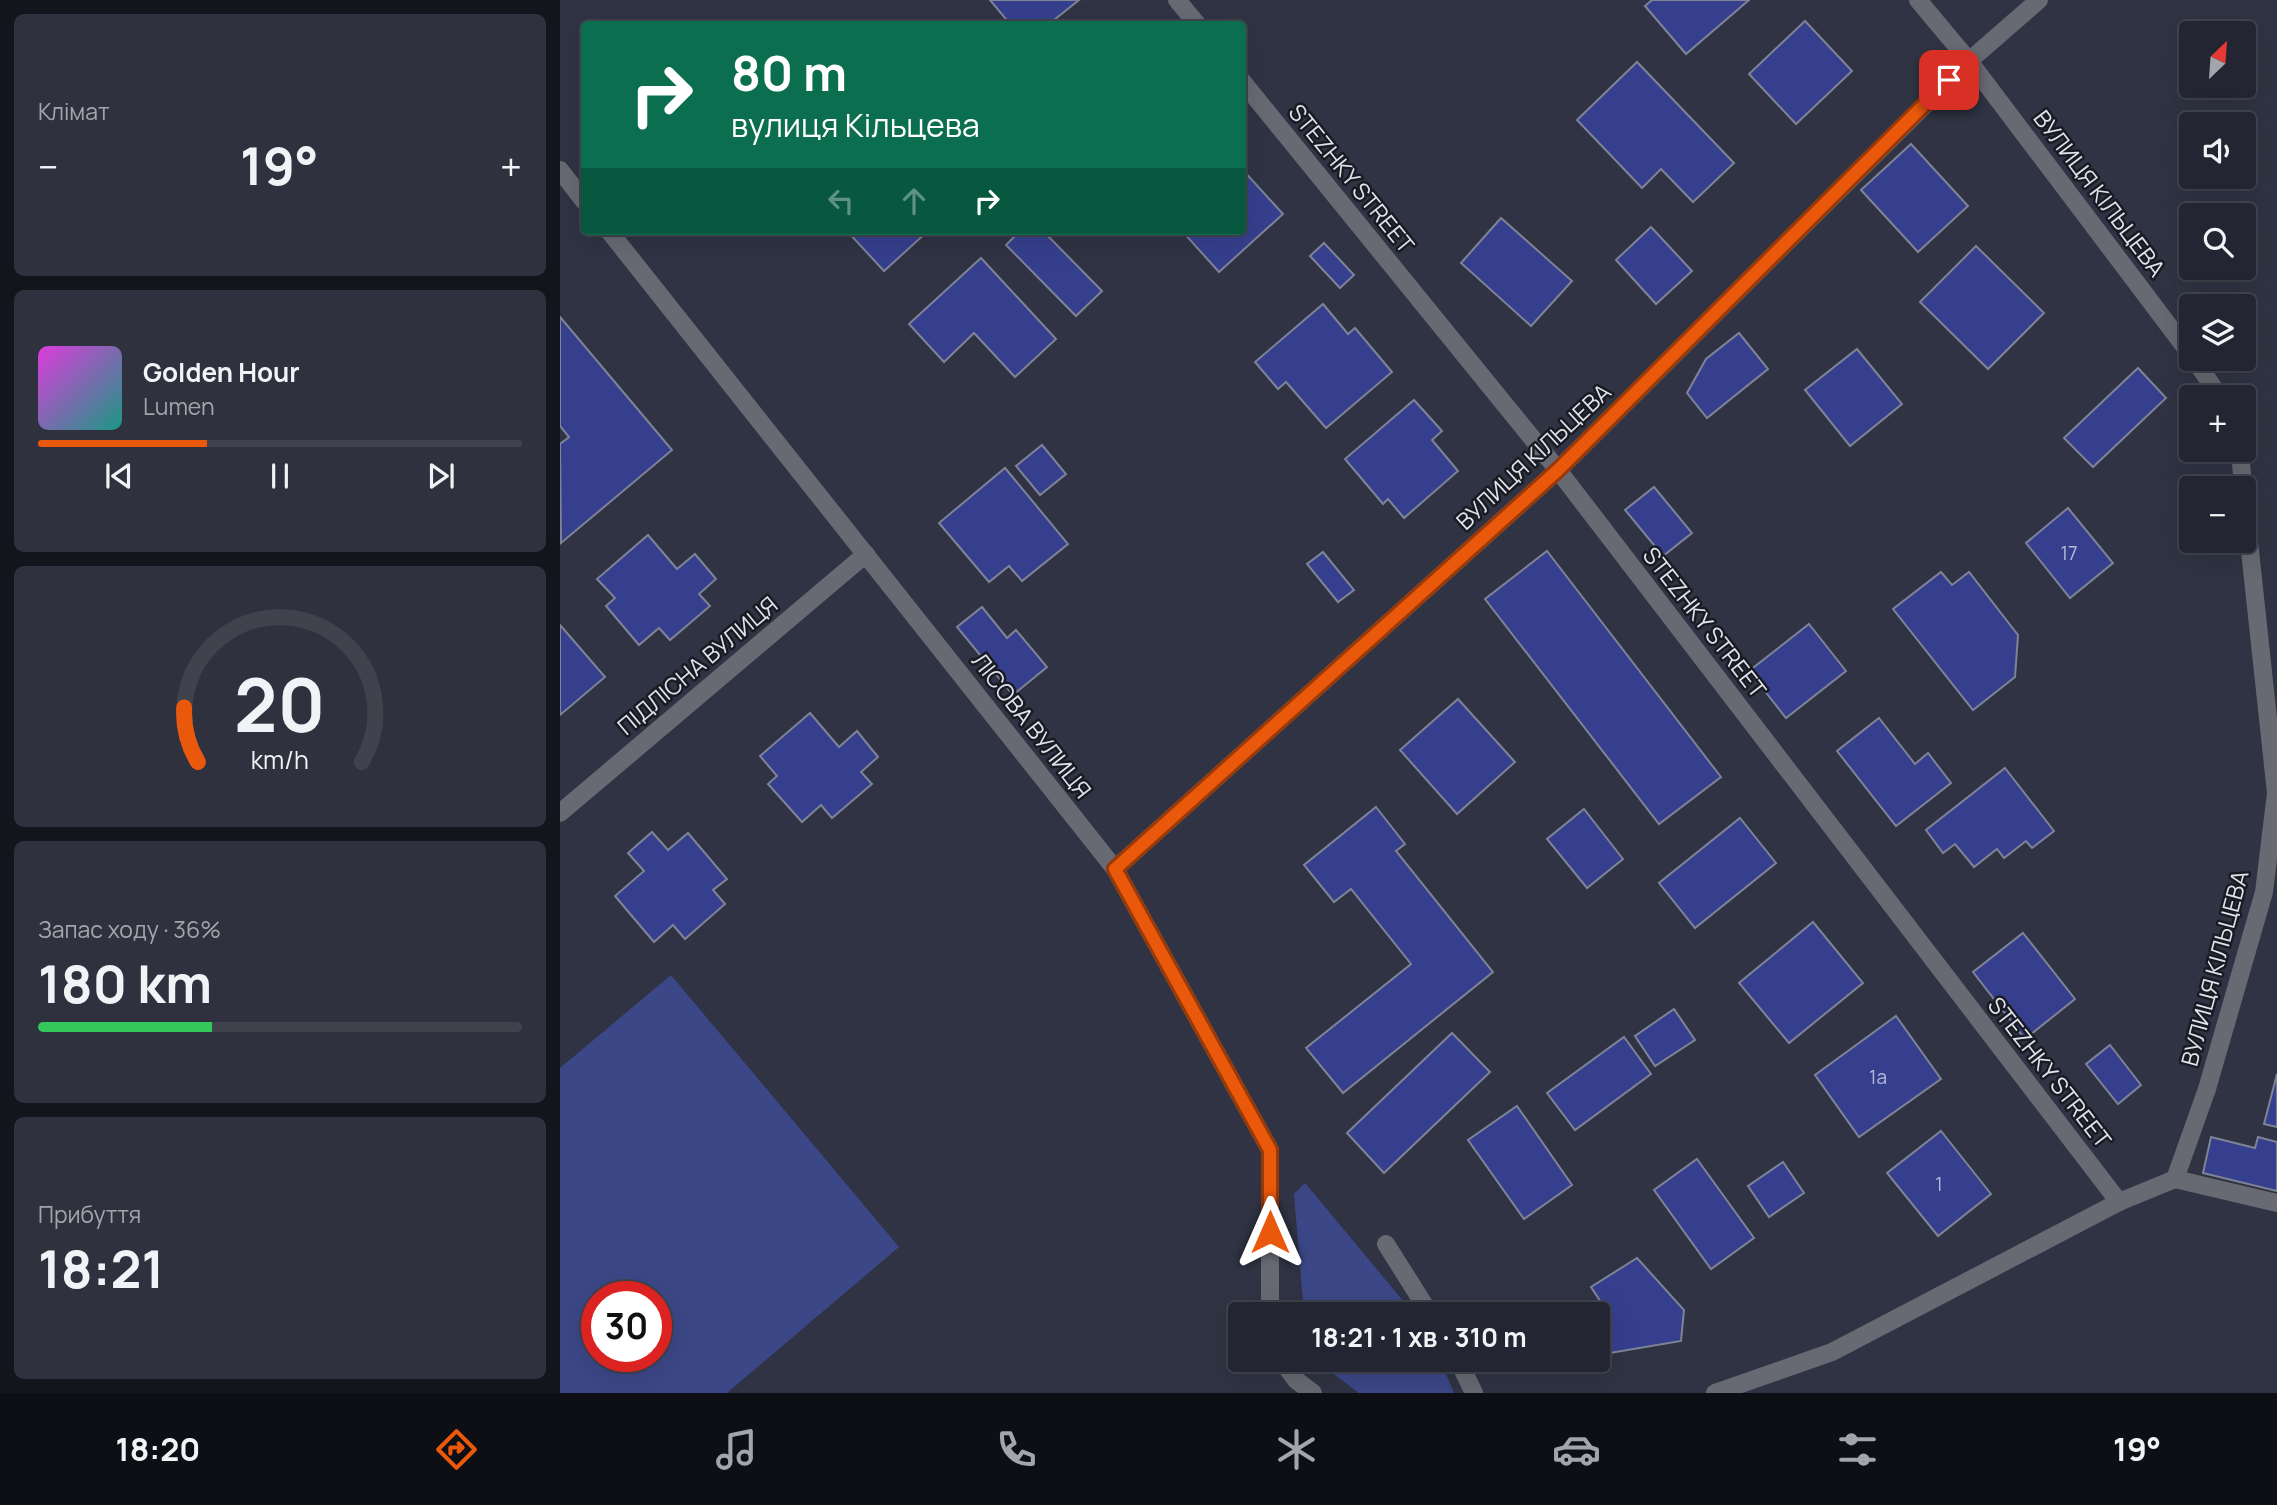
<!DOCTYPE html>
<html lang="uk">
<meta charset="utf-8">
<style>
body{margin:0;font-family:Manrope,sans-serif;background:#2f323e;color:#f1f3f6;height:100vh;display:flex;flex-direction:column;font-size:26px;white-space:nowrap}
*{box-sizing:border-box;margin:0}
p{font-size:23px;color:#a3a5ac}
.icon{flex:none;width:38px;height:38px;fill:none;stroke:currentColor;stroke-width:2;stroke-linecap:round;stroke-linejoin:round}
.map{position:relative;flex:1;overflow:hidden}
.drawer{display:flex;flex-direction:column;gap:14px;padding:14px;background:#13151c;width:560px}
.drawer>*{flex:none}
.hud{position:absolute;left:21px;top:21px;width:665px;height:214px;border-radius:7px;box-shadow:0 7px 28px #0002,0 0 0 2px #40434d;background:#0b6e4f;color:#fff;overflow:hidden}
.needle{width:46px;rotate:25deg}
.tools{position:absolute;left:1619px;top:21px;display:grid;gap:14px}
.tools a{display:grid;place-items:center;width:77px;height:77px;border-radius:7px;background:#232632;box-shadow:0 7px 28px #0002,0 0 0 2px #40434d;font-size:35px}
.speed{position:absolute;left:21px;top:1281px;display:flex;gap:14px;font-size:35px;font-weight:700;text-align:center}
.speed>*{display:grid;place-content:center;width:91px;height:91px;border-radius:50%;background:#232632;box-shadow:0 7px 28px #0002,0 0 0 2px #40434d;line-height:1}
.speed .limit{border:10px solid #d22;background:#fff;color:#111}
.pin{position:absolute;display:grid;place-items:center;width:60px;height:60px;color:#fff;margin:-30px;border-radius:14px;box-shadow:0 4px 10px #0006}
.me{position:absolute;width:77px;margin:-38px;rotate:0deg;stroke-linejoin:round;filter:drop-shadow(0 0 5px #0008)}
.turn{display:flex;align-items:center;gap:24px;height:147px;padding:0 35px;font-size:32px}
.turn .icon{width:91px;height:91px;stroke-width:2.5}
.turn b{display:block;font-size:49px;line-height:60px}
.lanes{display:flex;align-items:center;height:66px;padding:0 35px;background:#0003;justify-content:center;gap:35px;direction:ltr}
.lanes .off{opacity:.35}
.big{font-size:52px;font-weight:700;line-height:1.1}
.drawer .card{flex:1;display:flex;flex-direction:column;justify-content:center;gap:10px;min-width:0;padding:0 24px;border-radius:10px;background:#2f323e}
.drawer .dial{align-items:center;gap:0}
.dial svg{height:182px;overflow:visible;fill:none;stroke:#40434d;stroke-width:7;stroke-linecap:round;text-anchor:middle}
.dial text{fill:#f1f3f6;stroke:none}
.song{display:flex;align-items:center;gap:21px}
.cover{width:84px;height:84px;border-radius:10px;background:linear-gradient(135deg,hsl(300 70% 55%),hsl(170 70% 35%))}
.played{height:7px;border-radius:4px;background:linear-gradient(90deg,#ea580c 35%,#40434d 35%)}
.keys{display:flex;justify-content:space-around;direction:ltr}
.heat{display:flex;justify-content:space-between;align-items:center;font-size:38px;direction:ltr}
.charge{height:10px;border-radius:5px;background:linear-gradient(90deg,#34c759 36%,#40434d 0)}
.trip{position:absolute;left:668px;top:1302px;width:382px;height:70px;border-radius:7px;background:#232632;box-shadow:0 7px 28px #0002,0 0 0 2px #40434d;font-weight:700;line-height:70px;text-align:center}
.tabs{display:flex;height:112px;justify-content:space-around;align-items:center;background:#0e0f14;color:#a3a5ac}
.tabs .icon{width:49px;height:49px}
.tabs .current{color:#ea580c}
.tabs b{font-size:32px;color:#f1f3f6}
main{display:flex;flex:1;min-height:0}
.map>svg:first-child{display:block}
.green{fill:#3c4787;fill-rule:evenodd}
.building{fill:#363f8d;stroke:#7e8396;stroke-width:2}
.lines{fill:none;stroke-linecap:round;stroke-linejoin:round}
.lane{stroke:#686a73;stroke-width:18}
.street{stroke:#686a73;stroke-width:18}
.route-casing{stroke:#983908;stroke-width:18}
.route{stroke:#ea580c;stroke-width:12}
.labels{text-anchor:middle;dominant-baseline:central;stroke-width:5;stroke-linejoin:round;paint-order:stroke}
.number-label{font-size:19px;fill:#b6bad5}
.street-label{font-size:23px;fill:#e0e3ed;stroke:#191b22}
</style>
<main>
<section class="drawer">
<div class="card"><p>Клімат</p>
<div class="heat"><a>−</a><b class="big">19°</b><a>+</a></div>
</div>
<div class="card">
<div class="song"><i class="cover"></i><div><b>Golden Hour</b><p>Lumen</p></div></div>
<div class="played"></div>
<div class="keys"><svg class="icon" aria-label="previous" viewBox="0 0 24 24"><path d="M18 5L8 12l10 7zM5 5v14"/></svg><svg class="icon" aria-label="pause" viewBox="0 0 24 24"><path d="M8 5v14M16 5v14"/></svg><svg class="icon" aria-label="next" viewBox="0 0 24 24"><path d="M6 5l10 7-10 7zM19 5v14"/></svg></div>
</div>
<div class="card dial"><svg viewBox="0 0 100 80">
<path d="M14 69A42 42 0 1 1 86 69"/>
<path d="M14 69A42 42 0 0 1 8 45" stroke="#ea580c"/>
<text x="50" y="56" font-size="32" font-weight="700">20</text>
<text x="50" y="72" font-size="11">km/h</text>
</svg></div>
<div class="card"><p>Запас ходу · 36%</p><b class="big">180 km</b><div class="charge"></div></div>
<div class="card"><p>Прибуття</p><b class="big">18:21</b></div>
</section>
<div class="map">
<svg width="1717" height="1393" viewBox="0 0 1717 1393">
<rect width="100%" height="100%" fill="#2f3343"/>
<g class="green">
<path d="M 111,975 L 339,1247 L 167,1393 L 0,1393 L 0,1068 ZM 37,1297 L 96,1297 L 96,1356 L 37,1356 Z"/>
<polygon points="745,1183 854,1314 744,1314 734,1194"/>
<polygon points="755,1360 880,1360 894,1393 799,1393"/>
</g>
<g class="building">
<polygon points="430,0 519,0 489,24 450,24"/>
<polygon points="1092,0 1189,0 1126,54 1085,6"/>
<polygon points="1245,21 1292,71 1236,124 1189,74"/>
<polygon points="1077,62 1174,163 1133,202 1101,169 1082,188 1017,120"/>
<polygon points="1351,144 1408,206 1358,252 1301,190"/>
<polygon points="682,169 723,214 659,272 622,231 682,231"/>
<polygon points="941,218 1012,281 971,326 901,263"/>
<polygon points="1091,227 1132,271 1096,304 1056,260"/>
<polygon points="287,231 368,231 324,271"/>
<polygon points="460,231 483,231 542,291 516,316 446,245"/>
<polygon points="764,243 794,275 780,288 750,256"/>
<polygon points="1416,246 1484,313 1428,369 1360,302"/>
<polygon points="421,258 496,339 455,377 414,333 384,362 349,324"/>
<polygon points="763,304 788,334 795,328 832,372 766,428 726,382 718,389 695,362"/>
<polygon points="0,317 112,450 1,543 0,444 9,437 0,426"/>
<polygon points="1179,333 1208,369 1147,418 1127,393 1146,359"/>
<polygon points="1297,349 1342,404 1290,446 1245,390"/>
<polygon points="1578,368 1606,398 1533,467 1504,438"/>
<polygon points="854,400 882,431 872,440 898,471 844,518 828,499 823,504 785,459"/>
<polygon points="482,445 506,474 480,495 456,466"/>
<polygon points="445,468 508,544 462,581 449,566 429,582 379,523"/>
<polygon points="1094,487 1132,533 1103,556 1065,510"/>
<polygon points="1508,508 1553,563 1510,598 1466,543"/>
<polygon points="88,535 117,569 135,554 156,579 139,594 150,606 110,640 99,628 79,645 46,606 55,598 37,579"/>
<polygon points="987,551 1161,777 1099,824 925,599"/>
<polygon points="763,552 794,590 778,602 747,564"/>
<polygon points="1381,572 1392,585 1409,572 1458,635 1455,677 1413,710 1333,609"/>
<polygon points="422,607 447,638 456,630 487,667 453,695 397,627"/>
<polygon points="1249,624 1286,671 1226,718 1189,671"/>
<polygon points="0,625 45,677 0,715"/>
<polygon points="898,699 955,762 897,814 840,750"/>
<polygon points="250,713 279,747 297,731 318,757 301,772 312,784 272,818 261,805 242,822 208,784 217,776 200,756"/>
<polygon points="1319,718 1355,764 1368,753 1391,783 1336,826 1277,751"/>
<polygon points="1445,768 1494,831 1472,848 1466,841 1444,858 1437,849 1414,867 1395,844 1383,853 1366,830"/>
<polygon points="816,807 845,844 836,851 933,972 783,1093 746,1048 851,964 791,889 774,902 744,865"/>
<polygon points="1024,809 1063,859 1027,888 987,839"/>
<polygon points="1180,818 1216,863 1135,928 1099,883"/>
<polygon points="92,832 108,850 128,833 167,879 153,890 165,904 125,939 113,925 94,942 55,896 84,871 68,853"/>
<polygon points="1253,922 1303,983 1229,1043 1179,983"/>
<polygon points="1463,933 1515,999 1465,1039 1413,972"/>
<polygon points="1114,1009 1135,1040 1095,1066 1075,1036"/>
<polygon points="1336,1016 1381,1079 1299,1137 1255,1075"/>
<polygon points="892,1033 930,1072 824,1173 787,1133"/>
<polygon points="1064,1037 1091,1074 1015,1130 987,1093"/>
<polygon points="1550,1045 1581,1085 1558,1104 1526,1064"/>
<polygon points="1717,1074 1717,1127 1704,1124"/>
<polygon points="957,1106 1012,1185 964,1219 908,1140"/>
<polygon points="1381,1131 1431,1194 1378,1236 1327,1173"/>
<polygon points="1651,1137 1695,1148 1698,1137 1717,1142 1717,1191 1643,1173"/>
<polygon points="1137,1159 1194,1238 1151,1269 1094,1190"/>
<polygon points="1223,1162 1244,1193 1209,1217 1188,1186"/>
<polygon points="1077,1258 1124,1310 1121,1341 1038,1355 1038,1318 1050,1316 1031,1287"/>
</g>
<g class="lines">
<g class="lane">
<polyline points="826,1244 870,1314"/>
<polyline points="898,1360 914,1393"/>
</g>
<g class="street">
<polyline points="617,0 637,24"/>
<polyline points="1358,0 1409,61 1631,355"/>
<polyline points="682,81 998,470 1559,1202"/>
<polyline points="0,170 24,201"/>
<polyline points="49,231 555,869 710,1150 710,1314"/>
<polyline points="1634,359 1660,397"/>
<polyline points="1680,450 1683,488"/>
<polyline points="0,813 306,554"/>
<polyline points="555,869 998,470 1409,61 1479,0"/>
<polyline points="1615,1179 1717,1203"/>
<polyline points="721,1360 736,1380 753,1393"/>
<polyline points="1155,1393 1272,1352 1559,1202 1615,1179 1647,1089 1704,892 1716,793 1684,495"/>
</g>
</g>
<g class="lines">
<defs>
<polyline id="route" points="710,1232 710,1150 555,869 998,470 1389,80"/>
</defs>
<use href="#route" class="route-casing"/>
<use href="#route" class="route"/>
</g>
<g class="labels">
<g class="number-label">
<text x="1509" y="553">17</text>
<text x="1318" y="1077">1а</text>
<text x="1379" y="1184">1</text>
</g>
<g class="street-label">
<text transform="translate(792 178) rotate(51)">STEZHKY STREET</text>
<text transform="translate(1540 193) rotate(53)">ВУЛИЦЯ КІЛЬЦЕВА</text>
<text transform="translate(973 456) rotate(-43)">ВУЛИЦЯ КІЛЬЦЕВА</text>
<text transform="translate(1145 622) rotate(52)">STEZHKY STREET</text>
<text transform="translate(137 665) rotate(-40)">ПІДЛІСНА ВУЛИЦЯ</text>
<text transform="translate(472 725) rotate(52)">ЛІСОВА ВУЛИЦЯ</text>
<text transform="translate(1654 968) rotate(-75)">ВУЛИЦЯ КІЛЬЦЕВА</text>
<text transform="translate(1490 1072) rotate(52)">STEZHKY STREET</text>
</g>
</g>
</svg>
<div class="tools">
<a><svg class="needle" viewBox="-14 -14 28 28"><path d="M0-13l5 13h-10z" fill="#e53935"/><path d="M0 13l5-13h-10z" fill="#a3a5ac"/></svg></a>
<a><svg class="icon" aria-label="sound" viewBox="0 0 24 24"><path d="M4 9h4l5-4v14l-5-4H4zM17 9q2 3 0 6"/></svg></a>
<a><svg class="icon" aria-label="search" viewBox="0 0 24 24"><circle cx="10" cy="10" r="6"/><path d="M15 15l6 6"/></svg></a>
<a><svg class="icon" aria-label="layers" viewBox="0 0 24 24"><path d="M12 4l9 5-9 5-9-5zM3 14l9 5 9-5"/></svg></a>
<a>+</a>
<a>−</a>
</div>
<div class="speed"><div class="limit">30</div></div>
<div class="pin" style="left:1389px;top:80px;background:#d93025"><svg class="icon" aria-label="arrive" viewBox="0 0 24 24"><path d="M6 21V4h12l-3 4 3 4H6"/></svg></div>
<svg class="me" style="left:710px;top:1232px" viewBox="-20 -20 40 40"><path d="M0-17L14 15 0 8-14 15z" fill="#ea580c" stroke="#fff" stroke-width="4"/></svg>
<div class="trip">18:21 · 1 хв · 310 m</div>
<div class="hud">
<div class="turn"><svg class="icon" aria-label="right" viewBox="0 0 24 24"><path d="M7 20v-9h11M14 6l5 5-5 5"/></svg><div><b>80 m</b>вулиця Кільцева</div></div>
<div class="lanes"><svg class="icon off" aria-label="left" viewBox="0 0 24 24"><path d="M17 20v-9H6M10 6l-5 5 5 5"/></svg><svg class="icon off" aria-label="ahead" viewBox="0 0 24 24"><path d="M12 20V5M6 11l6-6 6 6"/></svg><svg class="icon" aria-label="right" viewBox="0 0 24 24"><path d="M7 20v-9h11M14 6l5 5-5 5"/></svg></div>
</div>
</div>
</main>
<nav class="tabs">
<b>18:20</b>
<svg class="icon current" aria-label="directions" viewBox="0 0 24 24"><path d="M12 3l9 9-9 9-9-9zM9 14v-3h6M13 9l2 2-2 2"/></svg>
<svg class="icon" aria-label="music" viewBox="0 0 24 24"><path d="M9 18V5l10-2v13"/><circle cx="6" cy="18" r="3"/><circle cx="16" cy="16" r="3"/></svg>
<svg class="icon" aria-label="phone" viewBox="0 0 24 24"><path d="M5 4h4l2 5-3 2q2 4 5 5l2-3 5 2v4C11 20 4 13 5 4z"/></svg>
<svg class="icon" aria-label="climate" viewBox="0 0 24 24"><path d="M12 3v18M4 7l16 10M4 17L20 7"/></svg>
<svg class="icon" aria-label="car" viewBox="0 0 24 24"><path d="M5 17H2v-5l4-1 3-4h7l3 4 3 1v5h-3M9 17h6M6 11h13"/><circle cx="7" cy="17" r="2"/><circle cx="17" cy="17" r="2"/></svg>
<svg class="icon" aria-label="filters" viewBox="0 0 24 24"><path d="M4 7h16M4 17h16"/><circle cx="9" cy="7" r="2"/><circle cx="15" cy="17" r="2"/></svg>
<b>19°</b>
</nav>
